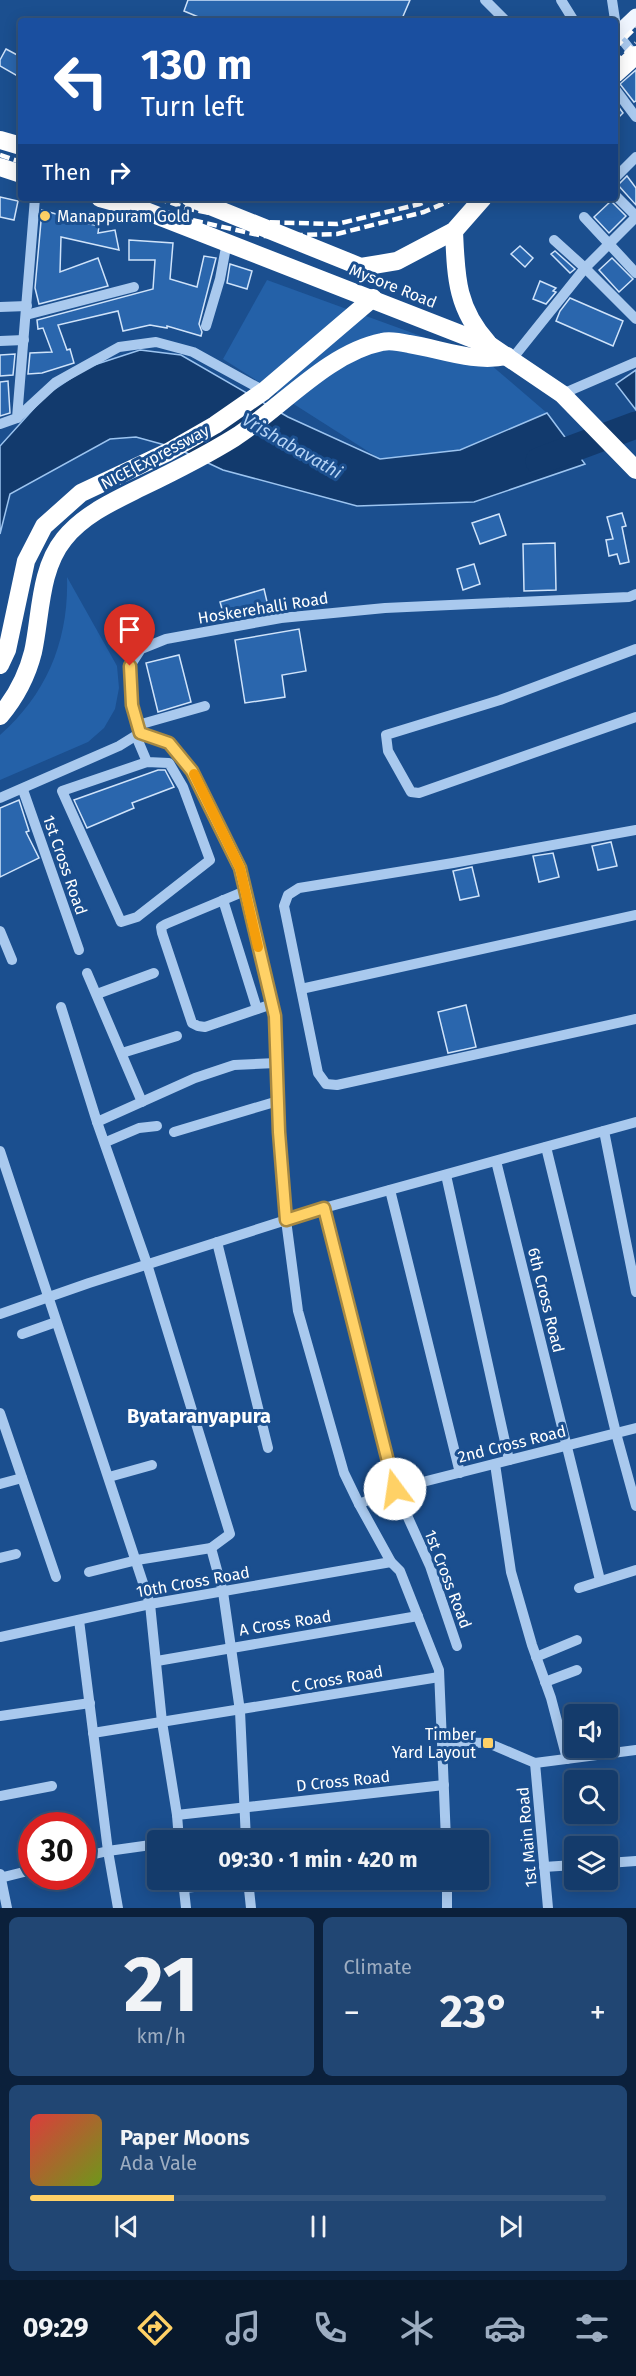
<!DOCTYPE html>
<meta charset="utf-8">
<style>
body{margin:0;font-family:"Fira Sans",sans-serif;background:#214673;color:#f1f3f6;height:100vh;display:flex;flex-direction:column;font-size:22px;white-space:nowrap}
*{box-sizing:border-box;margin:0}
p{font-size:20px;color:#9dadc1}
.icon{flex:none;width:33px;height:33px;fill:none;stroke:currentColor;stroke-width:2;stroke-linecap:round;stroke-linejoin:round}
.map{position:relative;height:1908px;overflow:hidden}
.sheet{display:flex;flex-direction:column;gap:9px;padding:9px;background:#0b203b;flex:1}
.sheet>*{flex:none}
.hud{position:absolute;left:18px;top:18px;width:600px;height:183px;border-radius:6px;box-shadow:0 3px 15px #0003,0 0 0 2px #33557e;background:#1a4fa0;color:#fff;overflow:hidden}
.controls{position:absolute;left:564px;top:1704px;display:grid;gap:12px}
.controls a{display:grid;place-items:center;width:54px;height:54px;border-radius:6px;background:#143b6b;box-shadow:0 3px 15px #0003,0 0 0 2px #33557e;font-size:30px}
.speed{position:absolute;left:18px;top:1812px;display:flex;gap:12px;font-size:30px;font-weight:700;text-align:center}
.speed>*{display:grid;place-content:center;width:78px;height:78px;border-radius:50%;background:#143b6b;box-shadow:0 3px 15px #0003,0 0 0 2px #33557e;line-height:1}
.speed .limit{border:9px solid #d22;background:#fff;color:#111}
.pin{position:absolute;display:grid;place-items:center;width:51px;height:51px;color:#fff;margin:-62px -26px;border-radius:50% 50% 50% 0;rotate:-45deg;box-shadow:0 0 6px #0007}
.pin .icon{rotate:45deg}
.me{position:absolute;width:66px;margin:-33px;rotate:346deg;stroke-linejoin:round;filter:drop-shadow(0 0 4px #0008)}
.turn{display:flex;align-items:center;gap:21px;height:126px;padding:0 24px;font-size:27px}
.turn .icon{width:78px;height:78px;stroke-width:2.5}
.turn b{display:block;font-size:42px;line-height:51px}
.then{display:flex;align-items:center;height:57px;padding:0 24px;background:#0003;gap:12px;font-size:22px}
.big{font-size:45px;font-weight:700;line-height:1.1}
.sheet .tile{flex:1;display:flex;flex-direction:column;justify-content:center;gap:9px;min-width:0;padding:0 21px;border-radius:9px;background:#214673}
.sheet .dial{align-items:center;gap:0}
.dial b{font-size:78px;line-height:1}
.song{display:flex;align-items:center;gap:18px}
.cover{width:72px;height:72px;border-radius:9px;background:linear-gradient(135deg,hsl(0 70% 55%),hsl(80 70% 35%))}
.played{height:6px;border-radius:3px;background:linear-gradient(90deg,#ffd166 25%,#33557e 25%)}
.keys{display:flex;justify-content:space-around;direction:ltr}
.heat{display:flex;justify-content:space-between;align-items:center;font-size:33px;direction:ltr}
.sheet .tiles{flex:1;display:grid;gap:9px;grid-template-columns:1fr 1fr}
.tile:last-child{grid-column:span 2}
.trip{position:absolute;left:147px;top:1830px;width:342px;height:60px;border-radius:6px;background:#143b6b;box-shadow:0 3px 15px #0003,0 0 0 2px #33557e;font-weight:700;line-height:60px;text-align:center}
.dock{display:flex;height:96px;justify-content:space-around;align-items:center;background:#08182b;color:#9dadc1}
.dock .icon{width:42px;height:42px}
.dock .current{color:#ffd166}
.dock b{font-size:27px;color:#f1f3f6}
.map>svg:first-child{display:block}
.green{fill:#2461a8}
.water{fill:#123a6d;stroke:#9cc4f0;stroke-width:1.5}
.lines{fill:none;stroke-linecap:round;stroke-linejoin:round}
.river{stroke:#123a6d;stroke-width:27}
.building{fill:#2a66ad;stroke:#cfe3fa;stroke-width:1.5}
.minor{stroke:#a9c9ee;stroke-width:10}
.major{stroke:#f0f6ff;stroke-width:15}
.highway{stroke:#fff;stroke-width:18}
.rail{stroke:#fff;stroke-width:4.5;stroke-dasharray:10 4.5;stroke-linecap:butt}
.route-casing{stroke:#a68842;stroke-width:15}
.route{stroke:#ffd166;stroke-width:10}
.slow{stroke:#f59e0b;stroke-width:10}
.poi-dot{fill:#ffd166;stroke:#1b4f8f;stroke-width:2}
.labels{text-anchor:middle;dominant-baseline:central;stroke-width:6;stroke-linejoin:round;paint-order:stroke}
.poi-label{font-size:16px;fill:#fff;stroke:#1b4f8f;text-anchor:start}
.street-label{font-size:16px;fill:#fff;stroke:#1b4f8f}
.water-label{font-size:18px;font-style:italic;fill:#b5d3f5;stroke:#1b4f8f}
.quarter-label{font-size:20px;font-weight:bold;fill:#fff;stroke:#1b4f8f}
</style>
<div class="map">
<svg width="636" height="1908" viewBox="0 0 636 1908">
<rect width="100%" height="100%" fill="#1b4f8f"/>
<g class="green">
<polygon points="267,280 484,359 547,413 460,450 380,459 223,359"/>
<path d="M 67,577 L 117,666 L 119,688 L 115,709 L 104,728 L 88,742 L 0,780 L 0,735 C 47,694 69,640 67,577 Z"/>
</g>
<g class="water">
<polygon points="140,350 181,355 288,417 380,459 460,450 547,413 585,464 474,502 357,506 223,470 176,448 136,437 110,439 10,494 0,534 0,446 46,395 88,367"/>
<polygon points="636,370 636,410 616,384"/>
</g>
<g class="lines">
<polyline class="river" points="539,461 636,425"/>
</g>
<g class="building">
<polygon points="188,0 410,0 401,21 208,21 184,11"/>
<polygon points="6,49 21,57 21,78 0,66 0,60"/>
<polygon points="636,70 636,101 634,102 620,84"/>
<polygon points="615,102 623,113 615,121"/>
<polygon points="627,176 636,188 636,205 618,185"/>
<polygon points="0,197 18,201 14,220 0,217"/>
<polygon points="611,201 626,216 609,233 594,217"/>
<polygon points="42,210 63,216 62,218 99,226 98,233 115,230 119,250 61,237 60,272 98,258 108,286 39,304 35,288"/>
<polygon points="129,240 173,243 170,279 197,287 204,256 216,258 199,324 202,332 201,336 167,326 167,328 150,325 123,331 118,311 58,325 67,350 70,349 74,363 42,373 28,374 30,353 52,352 43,328 38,329 37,320 153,289 155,260 129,260"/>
<polygon points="520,246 533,258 525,267 511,254"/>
<polygon points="555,251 575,269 570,273 551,254"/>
<polygon points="612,258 633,279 619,292 599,270"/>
<polygon points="230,264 252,271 247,289 227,283"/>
<polygon points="540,281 556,288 553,291 556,292 546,304 533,299"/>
<polygon points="570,298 623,321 613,346 556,321 560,311"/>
<polygon points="15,354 13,375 0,376 0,355"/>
<polygon points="8,381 10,413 0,416 0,382"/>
<polygon points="622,513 626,526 622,527 629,562 620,564 617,554 609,556 606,540 613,539 607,517"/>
<polygon points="499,514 506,535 480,544 472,523"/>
<polygon points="555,543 556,590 524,591 523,544"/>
<polygon points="474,564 480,584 463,590 457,569"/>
<polygon points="264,589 268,606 225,619 220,602"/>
<polygon points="299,629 306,671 282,675 285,697 245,703 235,640"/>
<polygon points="179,655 191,702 158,712 146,663"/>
<polygon points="158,770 165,770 174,787 132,803 134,808 87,828 74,800"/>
<polygon points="19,800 29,831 26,832 39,858 0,877 0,808"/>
<polygon points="611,842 617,866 598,870 592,846"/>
<polygon points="553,853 559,877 539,882 533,856"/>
<polygon points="472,867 479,896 460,900 453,871"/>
<polygon points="466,1005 476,1047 448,1053 438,1012"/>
</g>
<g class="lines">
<g class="minor">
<polyline points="485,0 506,21"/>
<polyline points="561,0 574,21"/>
<polyline points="612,0 617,33 635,56"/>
<polyline points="615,89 636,117"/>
<polyline points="615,178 636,157"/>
<polyline points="617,197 636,216"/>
<polyline points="595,198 596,198"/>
<polyline points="584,217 636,273"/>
<polyline points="554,240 585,268 636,319"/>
<polyline points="0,307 27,306"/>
<polyline points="26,315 134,287"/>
<polyline points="206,326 220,279 227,242"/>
<polyline points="0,341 24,340"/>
<polyline points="512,359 585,268 636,217"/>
<polyline points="562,394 636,362"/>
<polyline points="17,418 56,382 119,347 156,342 193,352 264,391"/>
<polyline points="0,424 17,418 35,198"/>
<polyline points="636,649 500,700 386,735 388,751 411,792 419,793 636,717"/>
<polyline points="138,725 205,706"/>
<polyline points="140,733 169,743 192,771 240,869 275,1016 279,1132 286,1220 298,1311 344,1473 359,1504"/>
<polyline points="136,736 147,762 169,763 183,787 210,860 137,917 121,922 62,791 147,762"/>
<polyline points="23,790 79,950"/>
<polyline points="0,798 119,746 140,733 132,705 130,666 141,649 166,639 281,618 385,608 629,597 636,594"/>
<polyline points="636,830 453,863 299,888 288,895 284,906 318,1073 326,1084 337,1085 636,1019"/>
<polyline points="245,891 166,924 161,927 162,933 192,1023 198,1026 205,1027 272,1004"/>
<polyline points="223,900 257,1009"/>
<polyline points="0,931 12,960"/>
<polyline points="87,973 142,1102"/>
<polyline points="301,989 636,915"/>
<polyline points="97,994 154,973"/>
<polyline points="61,1007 97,1122 147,1264 230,1534 211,1548 223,1592 240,1711 246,1840"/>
<polyline points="122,1053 177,1036"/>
<polyline points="97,1122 195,1078 234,1065 276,1063"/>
<polyline points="604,1131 636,1292"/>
<polyline points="174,1132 278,1101"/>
<polyline points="106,1142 139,1128 157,1126"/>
<polyline points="546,1147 616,1433 636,1506"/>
<polyline points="0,1151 150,1604 162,1722 177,1815"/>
<polyline points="496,1161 600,1580"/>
<polyline points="446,1175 509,1460"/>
<polyline points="390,1190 460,1473"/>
<polyline points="324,1208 395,1489 359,1504 391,1562 400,1571 439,1670 446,1840"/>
<polyline points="217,1242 268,1448"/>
<polyline points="0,1314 89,1283 324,1208 636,1122"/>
<polyline points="22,1334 56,1322"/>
<polyline points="0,1413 56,1577"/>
<polyline points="495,1464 511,1572 532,1645 551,1698 567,1759"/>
<polyline points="109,1477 152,1465"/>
<polyline points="0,1484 22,1478"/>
<polyline points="0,1558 16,1554"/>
<polyline points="89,1572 137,1560 211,1548"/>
<polyline points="579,1588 636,1570"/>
<polyline points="79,1620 108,1851 118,1908"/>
<polyline points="0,1637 150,1604 391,1562"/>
<polyline points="457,1646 430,1566 395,1489 636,1428"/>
<polyline points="536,1657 577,1640"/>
<polyline points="157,1661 418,1616"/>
<polyline points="545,1682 577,1670"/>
<polyline points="0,1716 90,1703"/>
<polyline points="93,1733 439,1677"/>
<polyline points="442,1742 488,1743 535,1763 636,1750"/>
<polyline points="535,1763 548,1908"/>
<polyline points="0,1796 52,1786"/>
<polyline points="179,1840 177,1815 444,1785"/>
<polyline points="82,1857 108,1851 158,1844"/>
<polyline points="608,1863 636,1861"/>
<polyline points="544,1867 574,1865"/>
<polyline points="0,1874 7,1908"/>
<polyline points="0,1878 32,1870"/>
<polyline points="183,1880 186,1908"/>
<polyline points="248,1880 251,1908"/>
<polyline points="447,1880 447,1908"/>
<polyline points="184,1888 263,1880"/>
</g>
<polyline class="major" points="615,36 636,16"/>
<g class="highway">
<polyline points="615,74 636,55"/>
<polyline points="0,140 21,146"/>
<polyline points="0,167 21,174"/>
<polyline points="100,198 143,210 491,346 562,394 636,470"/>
<polyline points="190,198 361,267 397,261 454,231 483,198"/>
<path d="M 454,231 C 456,276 456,308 488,343"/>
<polyline points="0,665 7,650 26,561 44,526 81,493 168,452 215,425 264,391 373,298"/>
<path d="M 0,716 C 15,698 27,676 33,652 C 41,616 39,570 64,539 C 84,514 114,501 142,487 C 173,472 205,456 234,438 C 280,409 327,353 382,342 C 390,340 400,342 409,344 C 441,349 473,363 507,356"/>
</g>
<g class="rail">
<polyline points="615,48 636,27"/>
<polyline points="615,64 636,43"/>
<polyline points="0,155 21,162"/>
<polyline points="124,198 183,218 263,236 337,234 424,212 456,198"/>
<polyline points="157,198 189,209 257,222 337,224 420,204 433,198"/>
</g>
</g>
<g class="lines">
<defs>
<polyline id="route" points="130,666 132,705 140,733 169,743 192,771 240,868 275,1016 279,1132 286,1220 324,1208 395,1489"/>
</defs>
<use href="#route" class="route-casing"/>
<use href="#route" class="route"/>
<polyline class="slow" points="194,774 240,868 258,947"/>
</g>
<g class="poi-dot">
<circle cx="45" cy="216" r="6"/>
<rect x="482" y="1737" width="12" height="12" rx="3"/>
</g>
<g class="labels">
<g class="poi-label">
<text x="57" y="216">Manappuram Gold</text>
<text x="476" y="1734" text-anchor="end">Timber<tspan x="476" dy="18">Yard Layout</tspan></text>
</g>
<g class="street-label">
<text transform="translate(393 286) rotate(22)">Mysore Road</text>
<text transform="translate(155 457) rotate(-28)">NICE Expressway</text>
<text transform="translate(263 608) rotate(-9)">Hoskerehalli Road</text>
<text transform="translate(65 865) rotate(71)">1st Cross Road</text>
<text transform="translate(546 1300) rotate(76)">6th Cross Road</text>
<text transform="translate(512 1444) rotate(-14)">2nd Cross Road</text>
<text transform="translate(448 1579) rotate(69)">1st Cross Road</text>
<text transform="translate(193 1582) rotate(-10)">10th Cross Road</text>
<text transform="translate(285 1623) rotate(-9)">A Cross Road</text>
<text transform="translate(337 1679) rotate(-10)">C Cross Road</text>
<text transform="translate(343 1781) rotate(-6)">D Cross Road</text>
<text transform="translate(527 1837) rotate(-95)">1st Main Road</text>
</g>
<g class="water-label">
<text transform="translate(292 446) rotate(30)">Vrishabavathi</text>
</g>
<g class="quarter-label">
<text x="199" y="1416">Byataranyapura</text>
</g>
</g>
</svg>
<div class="controls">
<a><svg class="icon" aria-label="sound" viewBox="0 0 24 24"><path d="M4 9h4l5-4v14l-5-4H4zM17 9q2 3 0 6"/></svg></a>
<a><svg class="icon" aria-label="search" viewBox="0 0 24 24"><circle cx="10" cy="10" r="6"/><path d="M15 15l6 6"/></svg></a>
<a><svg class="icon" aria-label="layers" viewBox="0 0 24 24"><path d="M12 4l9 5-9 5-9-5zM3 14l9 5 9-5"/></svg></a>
</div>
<div class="speed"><div class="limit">30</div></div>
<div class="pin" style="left:130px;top:666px;background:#d93025"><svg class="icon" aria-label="arrive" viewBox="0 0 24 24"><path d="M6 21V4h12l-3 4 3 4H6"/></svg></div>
<svg class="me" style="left:395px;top:1489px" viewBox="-20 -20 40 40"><circle r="19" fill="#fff"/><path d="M0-13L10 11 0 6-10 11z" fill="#ffd166"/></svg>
<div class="trip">09:30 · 1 min · 420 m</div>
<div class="hud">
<div class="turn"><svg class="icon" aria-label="left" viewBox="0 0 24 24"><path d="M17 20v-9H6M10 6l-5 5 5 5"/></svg><div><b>130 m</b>Turn left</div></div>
<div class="then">Then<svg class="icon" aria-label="right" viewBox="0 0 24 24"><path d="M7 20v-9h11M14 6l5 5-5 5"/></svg></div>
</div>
</div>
<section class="sheet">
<div class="tiles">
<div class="tile dial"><b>21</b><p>km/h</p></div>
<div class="tile"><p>Climate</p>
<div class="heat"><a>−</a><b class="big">23°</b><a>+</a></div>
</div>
<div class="tile">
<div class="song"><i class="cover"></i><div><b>Paper Moons</b><p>Ada Vale</p></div></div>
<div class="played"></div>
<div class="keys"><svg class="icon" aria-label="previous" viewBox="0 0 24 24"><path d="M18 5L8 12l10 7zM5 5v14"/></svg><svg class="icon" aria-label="pause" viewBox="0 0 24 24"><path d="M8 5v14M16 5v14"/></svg><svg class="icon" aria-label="next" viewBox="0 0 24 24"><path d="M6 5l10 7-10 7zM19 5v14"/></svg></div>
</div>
</div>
</section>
<nav class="dock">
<b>09:29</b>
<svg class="icon current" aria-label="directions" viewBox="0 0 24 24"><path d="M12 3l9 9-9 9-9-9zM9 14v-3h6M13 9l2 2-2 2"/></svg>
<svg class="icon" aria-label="music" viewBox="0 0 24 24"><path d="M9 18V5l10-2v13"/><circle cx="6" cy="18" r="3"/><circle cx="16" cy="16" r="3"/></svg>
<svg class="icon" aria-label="phone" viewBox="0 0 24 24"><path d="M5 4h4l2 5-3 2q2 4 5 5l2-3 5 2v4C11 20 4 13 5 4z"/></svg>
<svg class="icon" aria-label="climate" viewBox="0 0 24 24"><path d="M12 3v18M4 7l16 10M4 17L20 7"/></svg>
<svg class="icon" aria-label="car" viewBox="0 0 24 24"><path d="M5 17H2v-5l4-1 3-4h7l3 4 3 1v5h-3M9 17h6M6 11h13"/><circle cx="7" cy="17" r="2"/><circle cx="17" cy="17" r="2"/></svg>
<svg class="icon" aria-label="filters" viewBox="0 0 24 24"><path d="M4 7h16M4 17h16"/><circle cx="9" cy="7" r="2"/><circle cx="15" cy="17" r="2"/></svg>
</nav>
